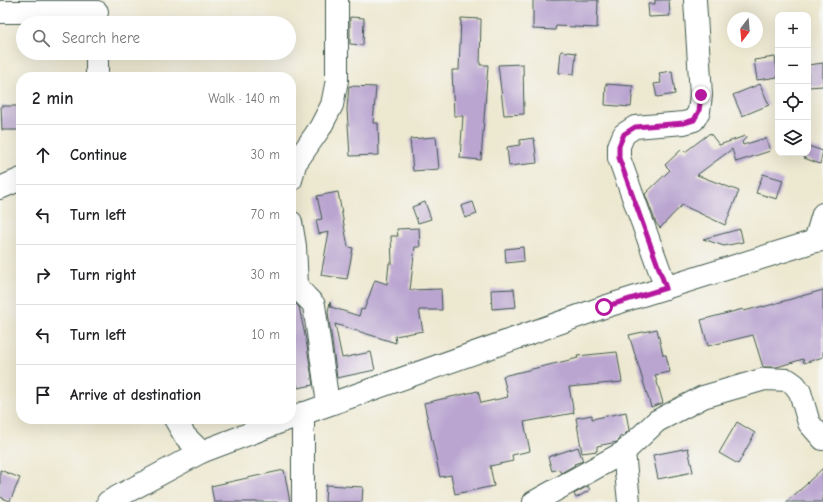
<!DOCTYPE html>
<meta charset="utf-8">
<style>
body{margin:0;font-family:"Comic Neue",sans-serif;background:#f2f2f2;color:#202124}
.controls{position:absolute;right:12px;top:12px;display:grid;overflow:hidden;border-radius:8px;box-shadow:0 4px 16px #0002}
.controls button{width:36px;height:36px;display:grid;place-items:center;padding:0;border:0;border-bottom:1px solid #e0e0e0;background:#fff;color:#202124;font:20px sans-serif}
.compass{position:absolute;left:727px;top:12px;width:36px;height:36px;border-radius:50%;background:#fff;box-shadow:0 4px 16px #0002;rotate:196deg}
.stop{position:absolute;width:12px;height:12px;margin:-9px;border:3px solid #b5179e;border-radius:50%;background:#fff}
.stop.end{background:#b5179e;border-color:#fff;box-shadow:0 1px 4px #0008}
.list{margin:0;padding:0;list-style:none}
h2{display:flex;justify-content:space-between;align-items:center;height:52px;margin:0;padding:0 16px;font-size:17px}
h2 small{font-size:13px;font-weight:400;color:#757577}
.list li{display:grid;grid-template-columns:26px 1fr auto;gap:12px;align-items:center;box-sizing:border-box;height:60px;padding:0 16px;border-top:1px solid #e0e0e0}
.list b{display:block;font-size:15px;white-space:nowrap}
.list em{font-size:13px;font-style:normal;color:#757577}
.icon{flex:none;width:22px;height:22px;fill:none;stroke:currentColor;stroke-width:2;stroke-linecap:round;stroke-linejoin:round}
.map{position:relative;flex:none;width:823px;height:502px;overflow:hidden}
.search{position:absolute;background:#fff;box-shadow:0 4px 16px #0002;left:16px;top:16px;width:280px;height:44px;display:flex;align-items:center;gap:10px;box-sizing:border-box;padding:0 14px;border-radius:22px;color:#757577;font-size:15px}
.panel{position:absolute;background:#fff;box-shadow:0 4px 16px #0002;left:16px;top:72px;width:280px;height:352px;border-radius:16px}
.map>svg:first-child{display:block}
.building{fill:#baa4d0}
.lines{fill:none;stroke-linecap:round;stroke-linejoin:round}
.minor-casing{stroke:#3e574b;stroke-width:24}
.minor{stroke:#fff;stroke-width:22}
.route{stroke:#b5179e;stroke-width:5}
</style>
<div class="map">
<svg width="823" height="502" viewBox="0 0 823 502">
<rect width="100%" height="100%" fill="#f6f6f2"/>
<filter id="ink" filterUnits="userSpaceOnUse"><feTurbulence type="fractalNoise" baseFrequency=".025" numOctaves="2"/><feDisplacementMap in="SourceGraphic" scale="8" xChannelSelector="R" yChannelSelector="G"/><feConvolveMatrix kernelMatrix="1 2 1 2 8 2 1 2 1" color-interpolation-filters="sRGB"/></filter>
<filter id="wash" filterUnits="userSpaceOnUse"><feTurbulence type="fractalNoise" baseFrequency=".012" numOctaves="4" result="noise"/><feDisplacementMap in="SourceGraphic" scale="16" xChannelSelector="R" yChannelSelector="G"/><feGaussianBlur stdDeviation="0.9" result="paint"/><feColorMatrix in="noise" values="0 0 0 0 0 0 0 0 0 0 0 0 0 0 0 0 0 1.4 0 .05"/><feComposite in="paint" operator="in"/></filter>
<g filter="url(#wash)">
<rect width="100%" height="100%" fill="#ede8d0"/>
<g id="blocks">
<g class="building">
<path d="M 533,0 L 598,0 L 597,28 L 556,26 L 555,30 L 533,29 Z"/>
<path d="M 655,0 L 669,0 L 670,16 L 649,17 L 648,4 L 655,4 Z"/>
<path d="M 350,17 L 364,18 L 363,45 L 350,44 Z"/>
<path d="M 461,18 L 481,19 L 480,65 L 488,65 L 481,160 L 460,158 L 463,116 L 454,116 L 452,70 L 459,70 Z"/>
<path d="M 561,51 L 576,53 L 574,74 L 559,73 Z"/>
<path d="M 775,57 L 778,77 L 757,80 L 754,60 Z"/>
<path d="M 823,63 L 823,86 L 808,87 L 808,65 Z"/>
<path d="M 523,64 L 524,114 L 504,115 L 498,65 Z"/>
<path d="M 672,71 L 675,94 L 657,97 L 654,84 L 661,83 L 659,73 Z"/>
<path d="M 606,84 L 633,86 L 631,107 L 605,105 Z"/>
<path d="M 760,84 L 769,105 L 742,116 L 733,95 Z"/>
<path d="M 349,86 L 376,87 L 373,123 L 378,123 L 379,155 L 350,156 L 347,109 Z"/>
<path d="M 1,106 L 19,106 L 20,130 L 2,130 Z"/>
<path d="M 710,133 L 719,145 L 745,136 L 746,138 L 742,142 L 743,145 L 766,138 L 770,151 L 736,162 L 732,149 L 697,175 L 739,191 L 725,225 L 682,205 L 660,228 L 656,223 L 645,194 L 670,170 L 665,165 L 682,149 L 685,152 Z"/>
<path d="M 436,137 L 439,169 L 413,171 L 410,139 Z"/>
<path d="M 534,138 L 537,163 L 509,166 L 507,147 L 520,145 L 520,140 Z"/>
<path d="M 808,146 L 823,151 L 820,164 L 804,158 L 806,153 L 808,153 Z"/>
<path d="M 763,174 L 783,180 L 777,199 L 756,193 Z"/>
<path d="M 338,192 L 348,247 L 353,248 L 347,279 L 321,275 L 329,232 L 319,234 L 316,220 L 322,219 L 317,196 Z"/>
<path d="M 425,202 L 431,219 L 418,223 L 412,207 Z"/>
<path d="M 473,202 L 477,214 L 465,218 L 461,206 Z"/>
<path d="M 419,228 L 420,247 L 415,247 L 410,290 L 441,289 L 442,310 L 419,310 L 423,331 L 395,336 L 396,343 L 335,324 L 342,358 L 371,352 L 375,370 L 337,378 L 328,312 L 330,302 L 331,307 L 359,316 L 361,309 L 364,310 L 375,280 L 387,284 L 389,263 L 392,263 L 391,236 L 398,236 L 397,229 Z"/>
<path d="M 740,229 L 743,242 L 724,246 L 703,239 Z"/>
<path d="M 523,247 L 524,261 L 506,263 L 505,249 Z"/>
<path d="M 514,289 L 516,307 L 492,309 L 491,290 Z"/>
<path d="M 823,290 L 823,357 L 804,363 L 803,359 L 777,367 L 763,367 L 753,335 L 708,346 L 701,320 L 743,309 L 744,311 L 763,306 L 763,307 Z"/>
<path d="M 291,299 L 299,307 L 306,340 L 313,385 L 298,388 L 291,359 Z"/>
<path d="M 657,329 L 663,355 L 666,355 L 670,372 L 655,375 L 663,403 L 651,407 L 629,335 Z"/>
<path d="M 617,352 L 622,382 L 569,387 L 574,413 L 524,422 L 530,451 L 512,455 L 513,461 L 490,466 L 494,486 L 455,494 L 451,475 L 440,477 L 424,403 L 478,391 L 481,403 L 508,397 L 503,376 L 578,358 L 577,356 Z"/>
<path d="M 626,412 L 629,430 L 623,436 L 619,437 L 620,439 L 617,442 L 597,446 L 597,451 L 582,453 L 576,418 L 592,415 L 592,419 Z"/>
<path d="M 737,422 L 755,433 L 738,464 L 719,453 Z"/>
<path d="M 578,447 L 583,461 L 574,464 L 575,465 L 561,473 L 558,469 L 552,471 L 548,457 Z"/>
<path d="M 688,448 L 693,472 L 658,479 L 653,455 Z"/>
<path d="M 823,468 L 823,502 L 786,502 L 808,483 L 807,483 Z"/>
<path d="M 0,470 L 20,478 L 10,501 L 0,497 Z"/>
<path d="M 284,470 L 290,502 L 214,502 L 211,486 Z"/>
<path d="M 326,485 L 363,487 L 362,502 L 325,502 Z"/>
<path d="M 588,486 L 590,490 L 576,498 L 574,494 Z"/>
</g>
</g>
</g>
<g filter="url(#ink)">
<use href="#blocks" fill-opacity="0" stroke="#3e574b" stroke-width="1"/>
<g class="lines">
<g class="minor-casing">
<g id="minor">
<path d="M 0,12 L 97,12"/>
<path d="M 97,53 L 97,77"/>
<path d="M 291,180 L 295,164 L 320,128 L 332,105 L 337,80 L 337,0"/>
<path d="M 0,188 L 21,179"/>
<path d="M 291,222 L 295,246 L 297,285 C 301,293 308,298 314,305 L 328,404"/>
<path d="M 815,241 L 823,214"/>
<path d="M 666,288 L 619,158 L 619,146 L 624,134 L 635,127 L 684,123 L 694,120 L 699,111 L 701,95 L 695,0"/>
<path d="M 291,418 L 604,307 L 815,241 L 823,240"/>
<path d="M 175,419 L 185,436 L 201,452"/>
<path d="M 624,452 L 629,502"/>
<path d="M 108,502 L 201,452 L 288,419"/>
<path d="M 303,502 L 303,413"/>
<path d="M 534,502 L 624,452 L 657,421 L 703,397 L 765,379 L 788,380 L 795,385 L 800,392 L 809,423 L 823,439"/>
</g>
</g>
<use href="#minor" class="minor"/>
</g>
</g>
<g class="lines" filter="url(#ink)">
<path class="route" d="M 604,307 L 666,288 L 619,158 L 619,146 L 624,134 L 635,127 L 684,123 L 694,120 L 699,111 L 701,95"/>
</g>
</svg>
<div class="controls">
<button>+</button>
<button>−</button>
<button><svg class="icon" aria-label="locate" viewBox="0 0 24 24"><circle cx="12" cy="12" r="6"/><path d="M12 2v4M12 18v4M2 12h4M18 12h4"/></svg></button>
<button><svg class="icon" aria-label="layers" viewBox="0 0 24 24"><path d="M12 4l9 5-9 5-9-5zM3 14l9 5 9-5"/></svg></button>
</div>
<svg class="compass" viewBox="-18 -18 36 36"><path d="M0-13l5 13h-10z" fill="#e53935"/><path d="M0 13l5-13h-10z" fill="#757577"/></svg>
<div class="stop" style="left:604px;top:307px"></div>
<div class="stop end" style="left:701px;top:95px"></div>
<div class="search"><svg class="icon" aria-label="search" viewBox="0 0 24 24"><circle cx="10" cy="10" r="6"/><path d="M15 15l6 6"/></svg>Search here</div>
<section class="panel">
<h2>2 min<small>Walk · 140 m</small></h2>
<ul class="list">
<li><svg class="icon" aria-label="ahead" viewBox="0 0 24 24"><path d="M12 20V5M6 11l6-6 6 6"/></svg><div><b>Continue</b></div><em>30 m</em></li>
<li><svg class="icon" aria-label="left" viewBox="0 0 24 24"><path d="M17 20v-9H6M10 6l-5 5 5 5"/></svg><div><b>Turn left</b></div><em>70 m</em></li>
<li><svg class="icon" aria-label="right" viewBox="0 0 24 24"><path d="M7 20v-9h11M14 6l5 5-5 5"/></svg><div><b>Turn right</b></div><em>30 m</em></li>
<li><svg class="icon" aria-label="left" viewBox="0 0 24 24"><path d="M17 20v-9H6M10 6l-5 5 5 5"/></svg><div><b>Turn left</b></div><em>10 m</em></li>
<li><svg class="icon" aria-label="arrive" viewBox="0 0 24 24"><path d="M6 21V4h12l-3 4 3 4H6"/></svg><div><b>Arrive at destination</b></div></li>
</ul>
</section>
</div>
